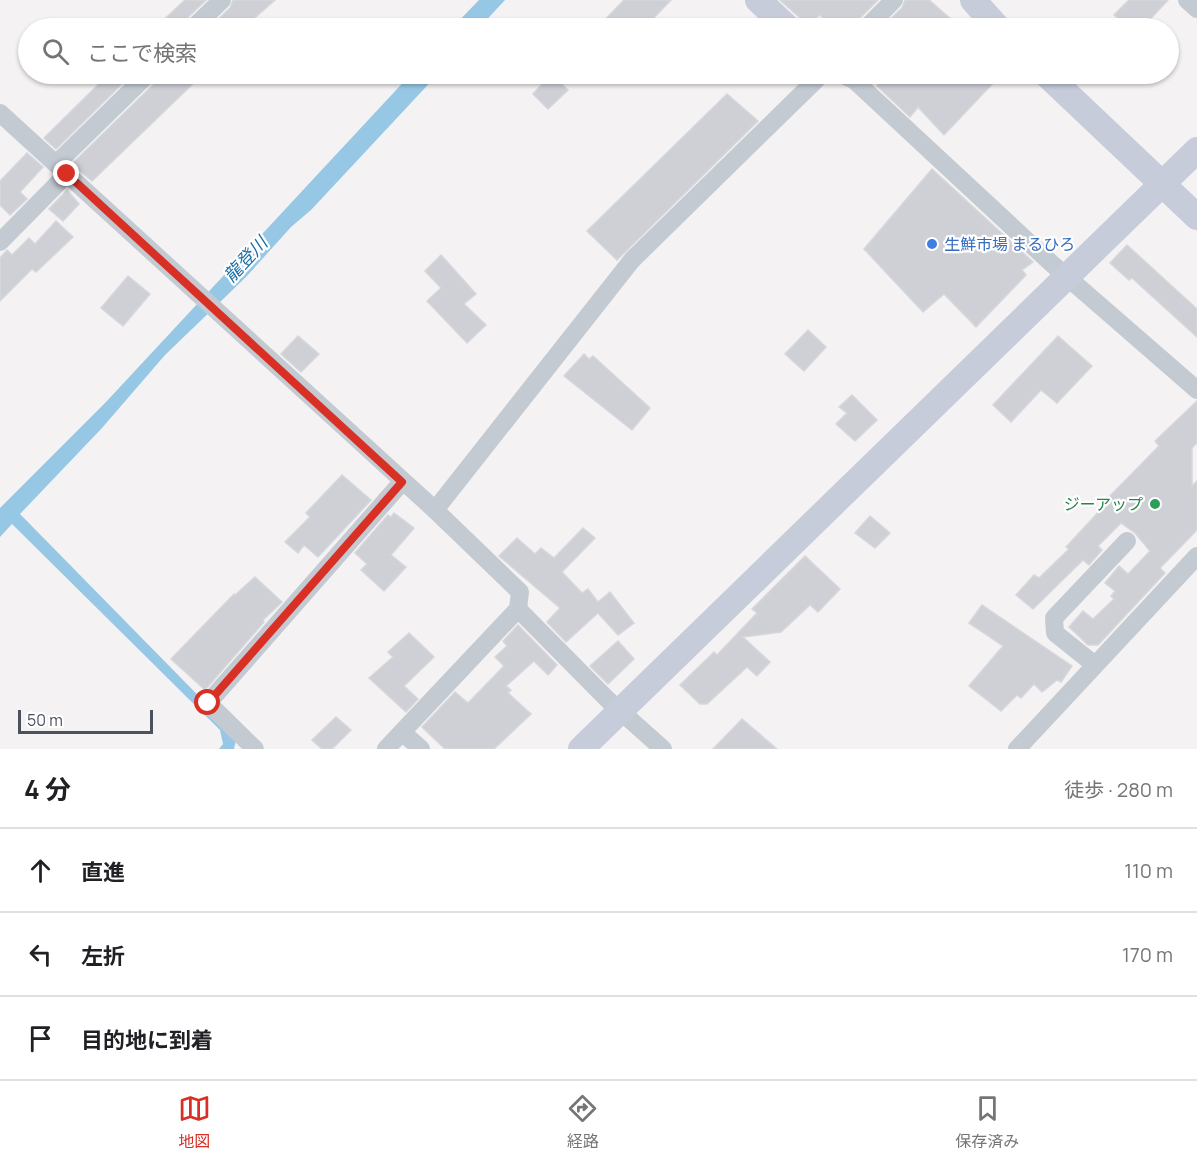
<!DOCTYPE html>
<html lang="ja">
<meta charset="utf-8">
<style>
body{margin:0;font-family:Manrope,"Noto Sans JP",sans-serif;background:#f2f2f2;color:#202124}
.scale{position:absolute;left:18px;bottom:15px;width:135px;box-sizing:border-box;padding-left:6px;border:3px solid #4b525e;border-top:0;font-size:16px;line-height:21px;white-space:nowrap;color:#4b525e;-webkit-text-stroke:4px #fff;paint-order:stroke}
.stop{position:absolute;width:18px;height:18px;margin:-14px;border:4px solid #d93025;border-radius:50%;background:#fff}
.stop.end{background:#d93025;border-color:#fff;box-shadow:0 2px 6px #0008}
.list{margin:0;padding:0;list-style:none}
h2{display:flex;justify-content:space-between;align-items:center;height:78px;margin:0;padding:0 24px;font-size:26px}
h2 small{font-size:20px;font-weight:400;color:#757577}
.list li{display:grid;grid-template-columns:39px 1fr auto;gap:18px;align-items:center;box-sizing:border-box;height:84px;padding:0 24px;border-top:2px solid #e0e0e0}
.list b{display:block;font-size:22px;white-space:nowrap}
.list em{font-size:20px;font-style:normal;color:#757577}
.icon{flex:none;width:33px;height:33px;fill:none;stroke:currentColor;stroke-width:2;stroke-linecap:round;stroke-linejoin:round}
.map{position:relative;flex:none;width:1197px;height:749px;overflow:hidden}
.search{position:absolute;background:#fff;box-shadow:0 2px 4px #0004;left:18px;right:18px;top:18px;height:66px;display:flex;align-items:center;gap:15px;box-sizing:border-box;padding:0 21px;border-radius:33px;color:#757577;font-size:22px}
.sheet{height:330px;background:#fff}
nav{display:flex;justify-content:space-around;align-items:center;box-sizing:border-box;height:84px;border-top:2px solid #e0e0e0;background:#fff;font-size:16px;color:#757577}
nav a{display:grid;justify-items:center;gap:3px}
nav .on{color:#d93025}
.map>svg:first-child{display:block}
.water{fill:#96c8e6}
.building{fill:#cfd0d6;stroke:#d6d7dd;stroke-width:1.5}
.lines{fill:none;stroke-linecap:round;stroke-linejoin:round}
.street{stroke:#c4cad2;stroke-width:18}
.secondary{stroke:#c6ccd9;stroke-width:26}
.route{stroke:#d93025;stroke-width:8}
.shop-dot{fill:#3f7fe0;stroke:#fff;stroke-width:2}
.leisure-dot{fill:#2e9e5b;stroke:#fff;stroke-width:2}
.labels{text-anchor:middle;dominant-baseline:central;stroke-width:4.5;stroke-linejoin:round;paint-order:stroke}
.shop-label{font-size:16px;fill:#366cbe;stroke:#fff;text-anchor:start}
.leisure-label{font-size:16px;fill:#27864d;stroke:#fff;text-anchor:end}
.water-label{font-size:18px;font-style:italic;fill:#186fa4;stroke:#fff}
</style>
<div class="map">
<svg width="1197" height="749" viewBox="0 0 1197 749">
<rect width="100%" height="100%" fill="#f4f2f2"/>
<g class="water">
<path d="M 479,0 L 505,0 L 479,28 L 452,28 Z"/>
<path d="M 411,74 L 438,74 L 311,210 L 291,227 L 246,277 L 165,355 L 102,428 L 20,514 L 237,735 L 234,749 L 219,749 L 223,744 L 220,730 L 12,524 L 0,537 L 0,508 L 106,402 Z"/>
</g>
<g class="building">
<path d="M 185,0 L 206,0 L 185,20 L 182,28 L 155,28 Z"/>
<path d="M 233,0 L 275,0 L 250,22 L 256,28 L 209,28 L 230,8 Z"/>
<path d="M 624,0 L 671,0 L 644,28 L 597,28 Z"/>
<path d="M 780,0 L 878,0 L 858,20 L 855,28 L 832,28 L 820,15 L 803,28 L 799,17 Z"/>
<path d="M 905,0 L 929,0 L 961,28 L 881,28 L 902,8 Z"/>
<path d="M 1129,0 L 1168,0 L 1142,28 L 1131,28 L 1114,15 Z"/>
<path d="M 109,74 L 132,74 L 56,149 L 44,138 Z"/>
<path d="M 159,74 L 203,74 L 92,181 L 72,164 L 156,82 Z"/>
<path d="M 551,74 L 568,90 L 548,109 L 533,94 Z"/>
<path d="M 870,74 L 986,74 L 995,81 L 944,135 L 918,107 L 910,117 L 877,86 L 881,82 Z"/>
<path d="M 727,94 L 758,121 L 617,260 L 587,231 Z"/>
<path d="M 27,153 L 43,167 L 20,192 L 27,199 L 10,215 L 0,205 L 0,181 Z"/>
<path d="M 932,169 L 1033,262 L 1022,270 L 1026,275 L 976,327 L 944,294 L 923,312 L 864,249 Z"/>
<path d="M 67,190 L 79,204 L 63,221 L 49,209 Z"/>
<path d="M 56,221 L 73,237 L 36,272 L 32,269 L 0,301 L 0,258 L 7,250 L 12,255 L 29,238 L 35,244 Z"/>
<path d="M 1127,245 L 1197,309 L 1197,337 L 1132,278 L 1129,280 L 1110,263 Z"/>
<path d="M 441,255 L 476,294 L 464,304 L 486,325 L 467,343 L 427,301 L 441,288 L 425,271 Z"/>
<path d="M 128,276 L 150,294 L 123,326 L 101,308 Z"/>
<path d="M 808,330 L 826,347 L 804,371 L 785,354 Z"/>
<path d="M 298,336 L 319,354 L 301,372 L 281,354 Z"/>
<path d="M 1058,336 L 1092,366 L 1057,403 L 1041,390 L 1011,422 L 993,405 Z"/>
<path d="M 584,354 L 589,359 L 593,356 L 650,408 L 632,430 L 564,376 Z"/>
<path d="M 852,395 L 877,420 L 855,441 L 836,424 L 847,413 L 839,407 Z"/>
<path d="M 1197,401 L 1197,443 L 1192,448 L 1192,486 L 1197,481 L 1197,530 L 1160,568 L 1165,573 L 1098,645 L 1088,645 L 1069,627 L 1083,611 L 1093,619 L 1114,599 L 1111,596 L 1115,591 L 1105,583 L 1119,566 L 1128,574 L 1150,551 L 1135,533 L 1121,523 L 1098,546 L 1102,550 L 1089,565 L 1083,560 L 1033,609 L 1016,595 L 1034,575 L 1039,578 L 1069,549 L 1066,547 L 1104,506 L 1102,504 L 1159,446 L 1155,441 Z"/>
<path d="M 342,475 L 371,500 L 318,557 L 304,545 L 298,553 L 285,542 L 310,517 L 306,513 Z"/>
<path d="M 394,513 L 414,528 L 391,555 L 406,567 L 384,591 L 361,570 L 367,564 L 355,553 L 388,515 L 391,517 Z"/>
<path d="M 870,516 L 890,533 L 875,548 L 855,533 Z"/>
<path d="M 583,528 L 595,538 L 562,572 L 582,593 L 588,589 L 598,602 L 610,592 L 634,623 L 618,635 L 598,613 L 566,642 L 547,622 L 560,608 L 499,556 L 517,538 L 535,554 L 541,548 L 554,558 Z"/>
<path d="M 805,556 L 840,589 L 818,612 L 810,605 L 781,632 L 743,637 L 770,662 L 757,676 L 747,667 L 707,704 L 700,704 L 680,685 L 714,652 L 717,655 L 757,613 L 752,609 Z"/>
<path d="M 255,577 L 282,602 L 263,620 L 264,622 L 205,690 L 171,659 L 234,594 L 235,595 Z"/>
<path d="M 982,605 L 1072,666 L 1061,682 L 1057,680 L 1042,692 L 1034,684 L 1021,698 L 1017,695 L 1001,711 L 969,686 L 1003,646 L 969,623 Z"/>
<path d="M 518,625 L 557,665 L 548,675 L 534,661 L 506,686 L 511,690 L 508,693 L 531,714 L 494,749 L 445,749 L 422,727 L 455,692 L 468,703 L 504,666 L 495,657 L 507,646 L 503,641 Z"/>
<path d="M 409,633 L 434,657 L 404,686 L 418,699 L 406,712 L 369,678 L 393,657 L 388,652 Z"/>
<path d="M 618,641 L 634,659 L 608,684 L 590,666 Z"/>
<path d="M 336,717 L 351,730 L 332,749 L 322,749 L 312,740 Z"/>
<path d="M 742,719 L 777,749 L 713,749 Z"/>
</g>
<g class="lines">
<g class="street">
<path d="M 1187,0 L 1197,9"/>
<path d="M 193,28 L 222,0"/>
<path d="M 866,28 L 894,0"/>
<path d="M 841,74 L 854,80 L 1051,263 L 1197,390"/>
<path d="M 0,113 L 435,510 L 520,592 L 518,609 L 386,749"/>
<path d="M 56,164 L 148,74"/>
<path d="M 0,242 L 67,174"/>
<path d="M 435,510 L 632,260 L 822,74"/>
<path d="M 518,609 L 608,700 L 663,749"/>
<path d="M 1095,665 L 1055,633 L 1054,618 L 1127,541"/>
<path d="M 402,732 L 421,749"/>
<path d="M 255,749 L 208,703 L 402,482"/>
<path d="M 1017,749 L 1197,556"/>
</g>
<g class="secondary">
<path d="M 758,0 L 788,28"/>
<path d="M 973,0 L 998,28"/>
<path d="M 1046,74 L 1197,217"/>
<path d="M 581,749 L 1197,150"/>
</g>
</g>
<g class="lines">
<path class="route" d="M 67,174 L 402,482 L 208,703"/>
</g>
<circle class="shop-dot" cx="932" cy="244" r="6"/>
<circle class="leisure-dot" cx="1155" cy="504" r="6"/>
<g class="labels">
<g class="shop-label">
<text x="944" y="244">生鮮市場 まるひろ</text>
</g>
<g class="leisure-label">
<text x="1143" y="504">ジーアップ</text>
</g>
<g class="water-label">
<text transform="translate(245 259) rotate(-47)">龍登川</text>
</g>
</g>
</svg>
<div class="scale">50 m</div>
<div class="stop" style="left:208px;top:703px"></div>
<div class="stop end" style="left:67px;top:174px"></div>
<div class="search"><svg class="icon" aria-label="search" viewBox="0 0 24 24"><circle cx="10" cy="10" r="6"/><path d="M15 15l6 6"/></svg>ここで検索</div>
</div>
<section class="sheet">
<h2>4 分<small>徒歩 · 280 m</small></h2>
<ul class="list">
<li><svg class="icon" aria-label="ahead" viewBox="0 0 24 24"><path d="M12 20V5M6 11l6-6 6 6"/></svg><div><b>直進</b></div><em>110 m</em></li>
<li><svg class="icon" aria-label="left" viewBox="0 0 24 24"><path d="M17 20v-9H6M10 6l-5 5 5 5"/></svg><div><b>左折</b></div><em>170 m</em></li>
<li><svg class="icon" aria-label="arrive" viewBox="0 0 24 24"><path d="M6 21V4h12l-3 4 3 4H6"/></svg><div><b>目的地に到着</b></div></li>
</ul>
</section>
<nav>
<a class="on"><svg class="icon" aria-label="map" viewBox="0 0 24 24"><path d="M3 6l6-2 6 2 6-2v14l-6 2-6-2-6 2zM9 4v14M15 6v14"/></svg>地図</a>
<a><svg class="icon" aria-label="directions" viewBox="0 0 24 24"><path d="M12 3l9 9-9 9-9-9zM9 14v-3h6M13 9l2 2-2 2"/></svg>経路</a>
<a><svg class="icon" aria-label="saved" viewBox="0 0 24 24"><path d="M7 4h10v16l-5-4-5 4z"/></svg>保存済み</a>
</nav>
